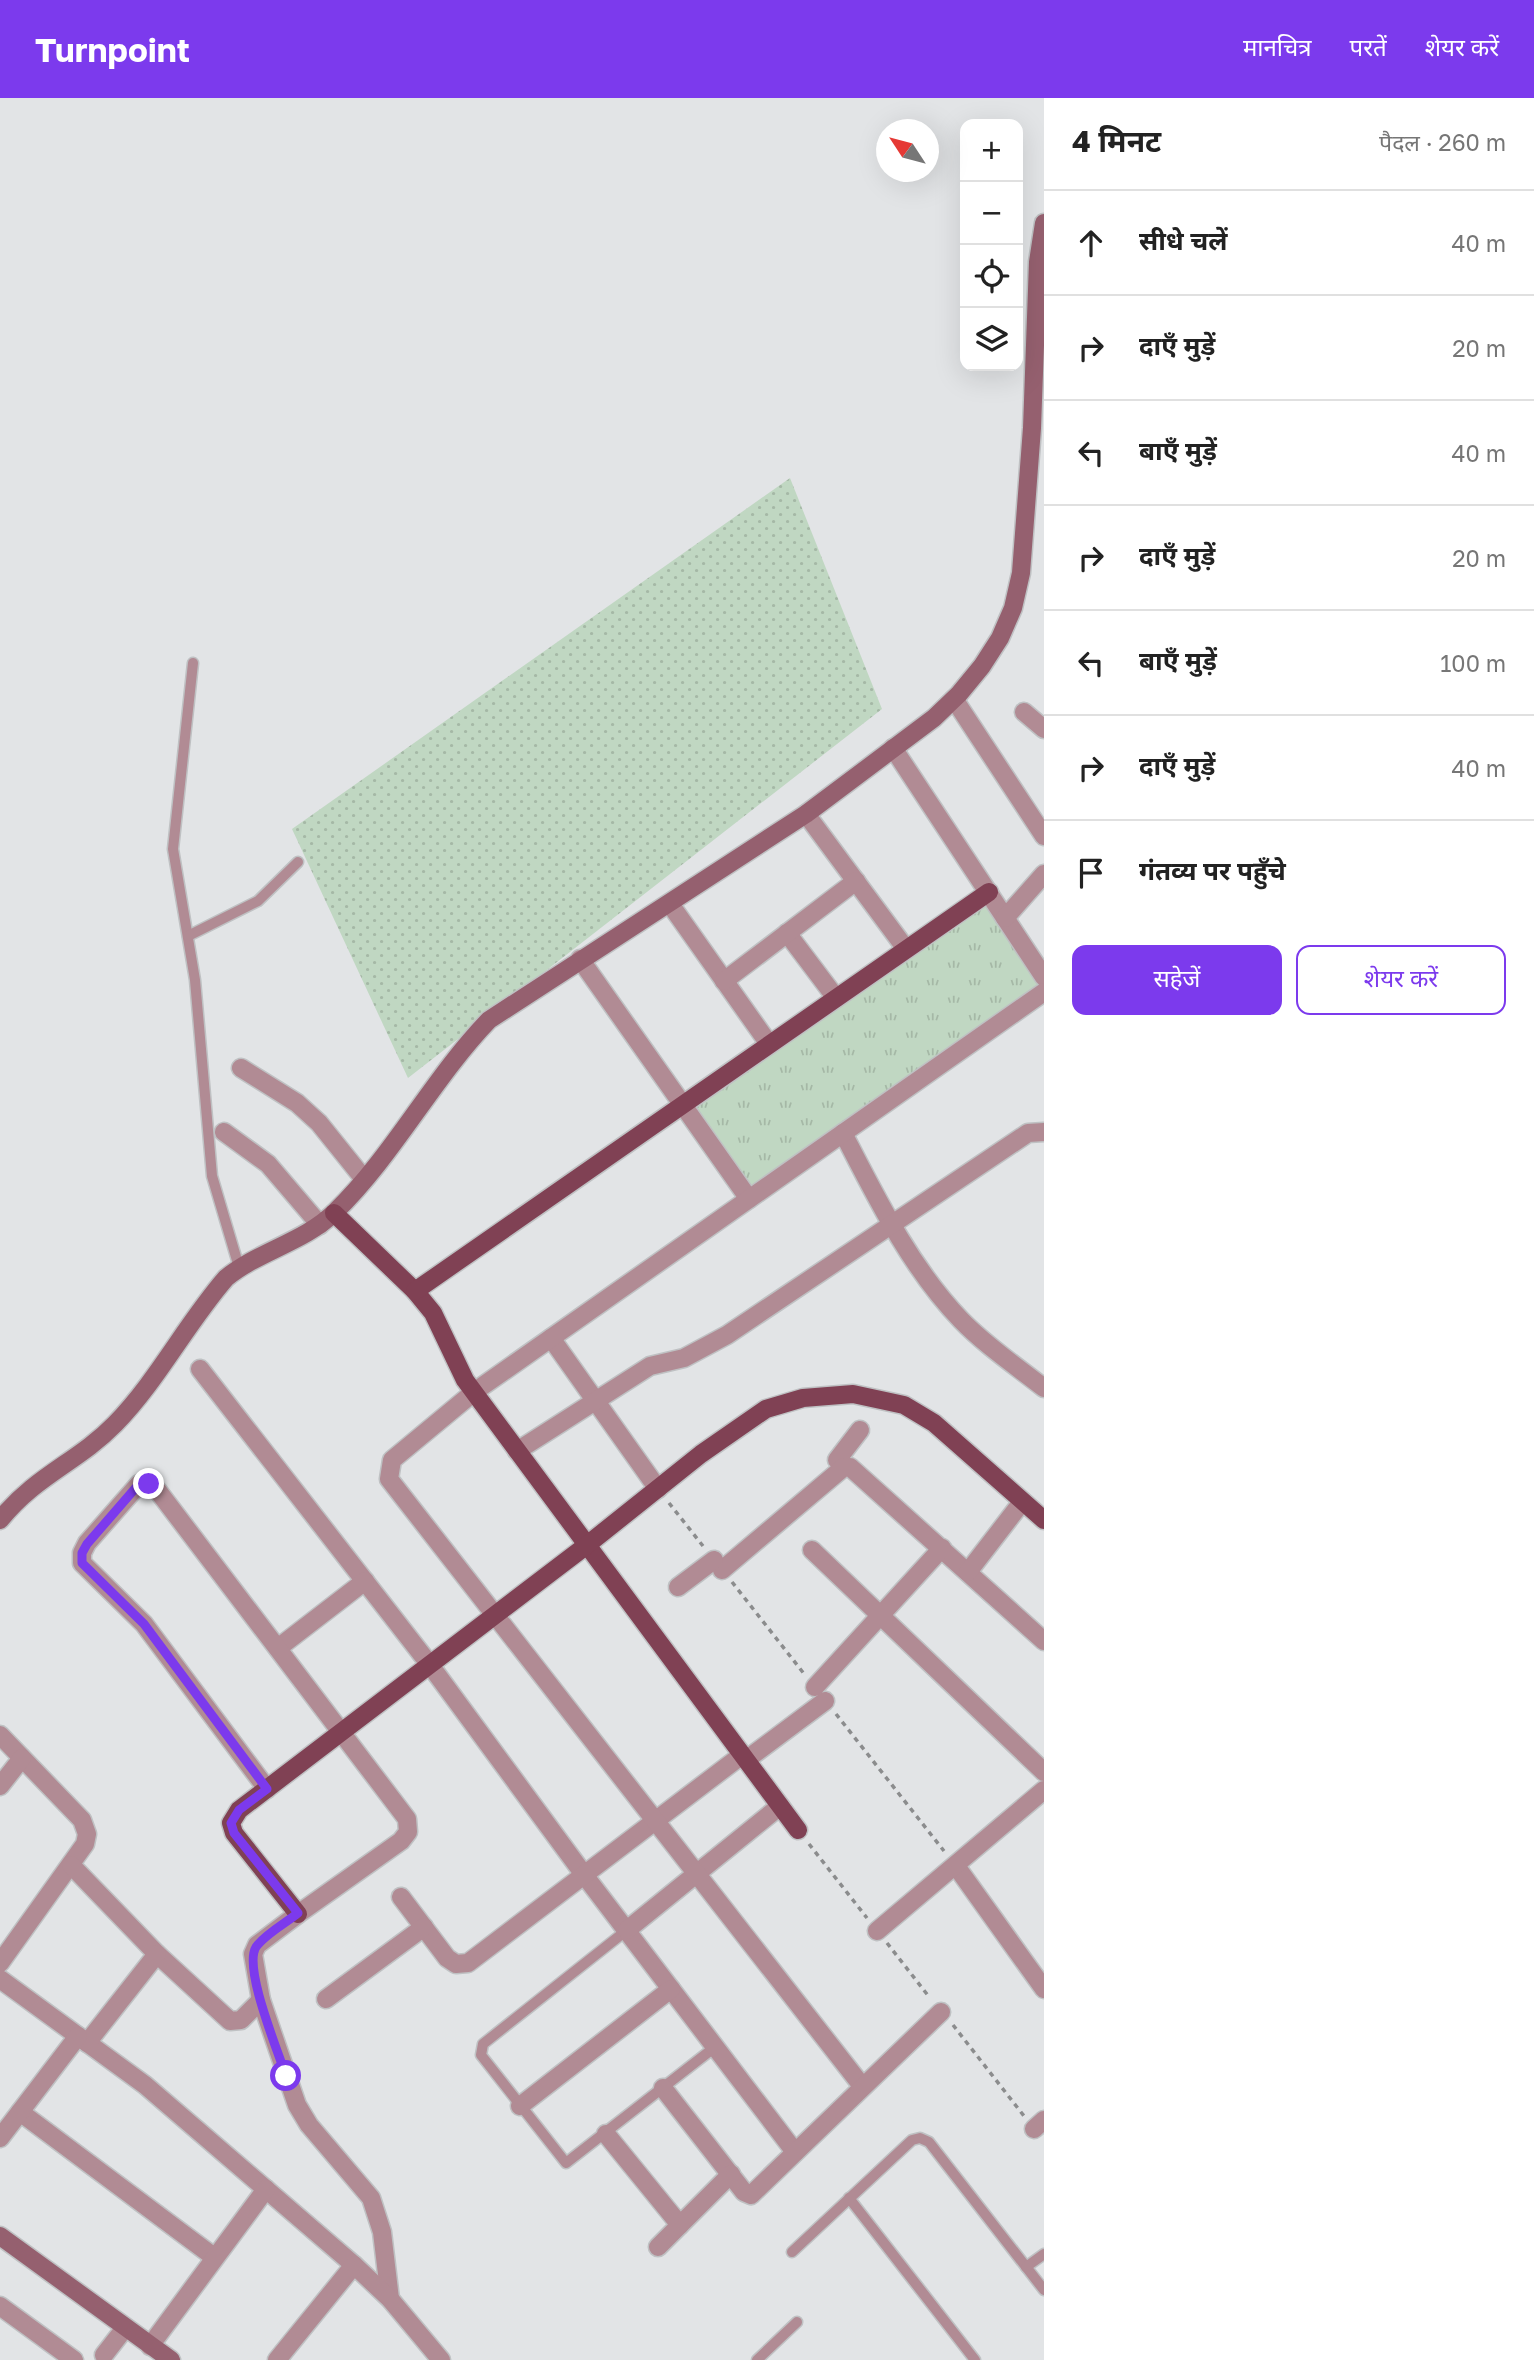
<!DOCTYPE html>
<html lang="hi">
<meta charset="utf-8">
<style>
body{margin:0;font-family:"Golos Text","Noto Sans Devanagari",sans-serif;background:#f2f2f2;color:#222}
.controls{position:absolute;right:21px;top:21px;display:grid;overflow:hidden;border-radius:14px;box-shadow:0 7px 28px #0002}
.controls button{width:63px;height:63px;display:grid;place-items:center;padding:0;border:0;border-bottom:2px solid #e0e0e0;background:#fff;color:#222;font:35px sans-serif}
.compass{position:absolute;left:876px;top:21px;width:63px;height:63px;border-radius:50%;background:#fff;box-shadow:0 7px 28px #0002;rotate:306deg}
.stop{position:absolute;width:21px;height:21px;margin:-16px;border:5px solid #7c3aed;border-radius:50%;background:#fff}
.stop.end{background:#7c3aed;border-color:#fff;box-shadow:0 2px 7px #0008}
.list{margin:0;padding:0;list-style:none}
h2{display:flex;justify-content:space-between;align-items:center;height:91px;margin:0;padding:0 28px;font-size:30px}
h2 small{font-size:23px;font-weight:400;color:#767676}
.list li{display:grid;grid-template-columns:46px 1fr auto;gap:21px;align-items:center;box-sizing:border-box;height:105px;padding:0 28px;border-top:2px solid #e0e0e0}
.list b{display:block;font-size:26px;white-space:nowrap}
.list em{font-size:23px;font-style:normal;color:#767676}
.actions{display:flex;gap:14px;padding:21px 28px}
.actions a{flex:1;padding:16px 0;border:2px solid #7c3aed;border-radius:14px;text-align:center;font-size:24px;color:#7c3aed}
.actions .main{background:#7c3aed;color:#fff}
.icon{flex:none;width:38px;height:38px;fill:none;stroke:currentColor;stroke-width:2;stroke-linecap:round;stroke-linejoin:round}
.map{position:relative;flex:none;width:1044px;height:2262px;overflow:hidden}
header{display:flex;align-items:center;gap:42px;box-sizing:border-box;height:98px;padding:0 35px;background:#7c3aed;color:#fff}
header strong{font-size:33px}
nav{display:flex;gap:38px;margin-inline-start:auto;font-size:24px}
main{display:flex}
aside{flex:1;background:#fff}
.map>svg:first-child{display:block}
.grass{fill:url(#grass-dots)}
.park{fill:url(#park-tufts)}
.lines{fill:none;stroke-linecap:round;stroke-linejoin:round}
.lane-casing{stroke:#bfc1c3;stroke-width:13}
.street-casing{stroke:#bfc1c3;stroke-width:21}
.secondary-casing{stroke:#bfc1c3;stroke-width:21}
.primary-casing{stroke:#bfc1c3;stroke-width:21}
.path{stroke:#8b8c8d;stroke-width:3.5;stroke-dasharray:5 5;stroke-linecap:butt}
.lane{stroke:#b18b94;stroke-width:10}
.street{stroke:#b18b94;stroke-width:18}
.secondary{stroke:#95606f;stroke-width:18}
.primary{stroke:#804154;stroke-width:18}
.route{stroke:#7c3aed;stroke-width:9}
</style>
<header>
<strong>Turnpoint</strong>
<nav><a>मानचित्र</a><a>परतें</a><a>शेयर करें</a></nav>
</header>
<main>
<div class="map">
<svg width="1044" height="2262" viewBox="0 0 1044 2262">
<defs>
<pattern id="grass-dots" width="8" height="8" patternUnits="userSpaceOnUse" patternTransform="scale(1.75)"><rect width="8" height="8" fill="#c0d7c2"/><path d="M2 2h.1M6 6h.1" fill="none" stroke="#a5b8a6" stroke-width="1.8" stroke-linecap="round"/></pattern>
<pattern id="park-tufts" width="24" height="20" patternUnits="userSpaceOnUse" patternTransform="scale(1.75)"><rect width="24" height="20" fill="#c0d7c2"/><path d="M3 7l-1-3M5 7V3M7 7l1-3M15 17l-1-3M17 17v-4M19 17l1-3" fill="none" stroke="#a5b8a6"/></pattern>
</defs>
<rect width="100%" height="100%" fill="#e2e4e6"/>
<path class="grass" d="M 790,380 L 882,611 L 408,980 L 292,731 Z"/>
<path class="park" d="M 989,794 L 1044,894 L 749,1101 L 683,1006 Z"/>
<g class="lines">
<g class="lane-casing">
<g id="lane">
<path d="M 193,565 L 173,751 L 195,882 L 212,1078 L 239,1169"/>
<path d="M 188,838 L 258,803 L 298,764"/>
<path d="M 627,1832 L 483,1946 L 481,1957 L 566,2065 L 715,1949"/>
<path d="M 849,2100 L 975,2262"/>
<path d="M 792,2154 L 912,2042 L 920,2040 L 929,2044 L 1044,2192"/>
<path d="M 1026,2169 L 1044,2156"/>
<path d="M 757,2262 L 797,2224"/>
</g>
</g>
<g class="street-casing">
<g id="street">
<path d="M 954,601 L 1044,738"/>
<path d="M 1024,614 L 1044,631"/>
<path d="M 893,650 L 1044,879"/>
<path d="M 806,716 L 906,851"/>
<path d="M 670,806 L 769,946"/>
<path d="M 1005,820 L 1044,776"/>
<path d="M 787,835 L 836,900"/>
<path d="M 580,861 L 749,1101"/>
<path d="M 724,883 L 856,783"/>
<path d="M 241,970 L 297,1005 L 319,1025 L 364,1081"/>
<path d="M 224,1034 L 268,1066 L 320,1127"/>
<path d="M 843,1035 C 876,1099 910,1169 961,1222 C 985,1247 1016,1268 1044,1290"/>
<path d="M 551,1240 L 658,1391"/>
<path d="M 200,1271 L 430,1567 L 585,1778 L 795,2054"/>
<path d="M 517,1353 L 650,1268 L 684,1260 L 727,1237 L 1028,1035 L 1044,1034"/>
<path d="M 844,1369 L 837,1362 L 860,1332"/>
<path d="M 812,1452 L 1044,1674"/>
<path d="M 722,1472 L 844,1369 L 850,1369 L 1044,1543"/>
<path d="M 968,1474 L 1022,1404"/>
<path d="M 678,1489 L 714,1462"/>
<path d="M 278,1550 L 365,1483"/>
<path d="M 815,1589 L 942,1450"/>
<path d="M 0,1637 L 82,1722 L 87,1736 L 85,1746 L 0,1865"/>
<path d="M 746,1662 L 825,1603"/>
<path d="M 0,1688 L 22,1660"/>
<path d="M 267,1691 L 144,1526 L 82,1465 L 82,1455 L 87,1445 L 139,1386 L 149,1386 L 158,1393 L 407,1721 L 408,1734 L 401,1743 L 298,1816 L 257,1847 L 253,1856 L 261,1902 L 297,2007 L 309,2027 L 371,2100 L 382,2134 L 390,2201"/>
<path d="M 71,1767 L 157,1856 L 230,1923 L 241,1922 L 261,1902"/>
<path d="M 956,1768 L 1044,1891"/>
<path d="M 401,1799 L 447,1860 L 456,1866 L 468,1865 L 742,1657"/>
<path d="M 627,1832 L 780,1708"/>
<path d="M 877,1833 L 1044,1692"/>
<path d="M 0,1881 L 145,1987 L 354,2167 L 390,2201 L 441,2262"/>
<path d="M 326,1901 L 424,1829"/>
<path d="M 87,1945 L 157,1856"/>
<path d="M 862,1988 L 389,1381 L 392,1362 L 474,1294 L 1044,894"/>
<path d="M 663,1990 L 744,2094 L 751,2097 L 941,1914"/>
<path d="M 520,2008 L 671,1891"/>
<path d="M 20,2014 L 214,2159"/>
<path d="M 1034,2031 L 1044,2022"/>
<path d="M 606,2036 L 680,2127"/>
<path d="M 0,2040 L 78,1938"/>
<path d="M 658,2149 L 731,2076"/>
<path d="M 0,2208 L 74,2262"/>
<path d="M 150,2248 L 266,2091"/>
<path d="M 104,2257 L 125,2230"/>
<path d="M 277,2262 L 354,2167"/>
</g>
</g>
<g class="secondary-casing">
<g id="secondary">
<path d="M 0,1422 C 36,1377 78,1364 115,1326 C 158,1282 186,1226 226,1180 C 259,1153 304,1144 335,1114 C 393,1058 433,980 489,922 L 806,716 L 934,620 L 959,596 L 982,568 L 1000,540 L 1013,510 L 1021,475 L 1032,330 L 1038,164 L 1044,125"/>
<path d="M 0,2138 L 171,2262"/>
</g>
</g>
<g class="primary-casing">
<g id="primary">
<path d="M 334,1115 L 415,1193 L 433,1215 L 465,1282 L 798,1732"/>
<path d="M 415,1193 L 989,794"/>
<path d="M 298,1816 L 234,1735 L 231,1725 L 239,1712 L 587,1447 L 701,1356 L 766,1311 L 803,1300 L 853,1296 L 904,1307 L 934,1325 L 1044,1422"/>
</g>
</g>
<g class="path">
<path d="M 669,1405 L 703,1448"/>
<path d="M 732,1484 L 805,1577"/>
<path d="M 836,1616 L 944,1753"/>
<path d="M 809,1746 L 867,1820"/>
<path d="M 887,1845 L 930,1900"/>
<path d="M 953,1927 L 1024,2018"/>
</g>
<use href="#lane" class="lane"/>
<use href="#street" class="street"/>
<use href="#secondary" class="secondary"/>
<use href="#primary" class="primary"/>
</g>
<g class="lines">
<path class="route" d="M 149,1386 L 139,1386 L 87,1446 L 82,1455 L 82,1465 L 144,1526 L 267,1691 L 239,1712 L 231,1725 L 234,1735 L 298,1815 C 286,1825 265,1836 256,1849 C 243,1870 278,1953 286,1978"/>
</g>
</svg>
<div class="controls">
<button>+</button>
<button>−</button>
<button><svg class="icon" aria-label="locate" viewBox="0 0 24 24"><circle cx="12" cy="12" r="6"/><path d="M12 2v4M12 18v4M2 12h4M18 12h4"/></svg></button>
<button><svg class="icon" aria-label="layers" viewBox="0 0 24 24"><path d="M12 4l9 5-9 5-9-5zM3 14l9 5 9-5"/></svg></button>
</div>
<svg class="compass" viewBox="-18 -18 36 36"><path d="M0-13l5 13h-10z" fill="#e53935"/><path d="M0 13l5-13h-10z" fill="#767676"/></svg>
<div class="stop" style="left:286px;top:1978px"></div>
<div class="stop end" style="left:149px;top:1386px"></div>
</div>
<aside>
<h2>4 मिनट<small>पैदल · 260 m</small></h2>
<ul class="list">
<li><svg class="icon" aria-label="ahead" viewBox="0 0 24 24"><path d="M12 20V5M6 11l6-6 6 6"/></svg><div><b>सीधे चलें</b></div><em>40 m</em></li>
<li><svg class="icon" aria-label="right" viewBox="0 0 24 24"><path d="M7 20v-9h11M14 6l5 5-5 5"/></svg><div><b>दाएँ मुड़ें</b></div><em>20 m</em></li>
<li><svg class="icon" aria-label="left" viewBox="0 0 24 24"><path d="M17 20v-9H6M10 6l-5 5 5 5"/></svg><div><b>बाएँ मुड़ें</b></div><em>40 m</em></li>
<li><svg class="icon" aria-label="right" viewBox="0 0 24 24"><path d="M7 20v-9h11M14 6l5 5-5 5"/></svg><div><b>दाएँ मुड़ें</b></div><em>20 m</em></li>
<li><svg class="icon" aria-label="left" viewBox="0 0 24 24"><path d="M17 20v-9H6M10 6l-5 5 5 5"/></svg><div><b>बाएँ मुड़ें</b></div><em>100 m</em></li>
<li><svg class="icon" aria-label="right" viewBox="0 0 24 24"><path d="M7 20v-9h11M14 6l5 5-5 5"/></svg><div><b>दाएँ मुड़ें</b></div><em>40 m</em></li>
<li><svg class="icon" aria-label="arrive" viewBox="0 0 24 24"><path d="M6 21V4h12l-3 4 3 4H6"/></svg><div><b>गंतव्य पर पहुँचे</b></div></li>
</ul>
<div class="actions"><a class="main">सहेजें</a><a>शेयर करें</a></div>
</aside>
</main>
